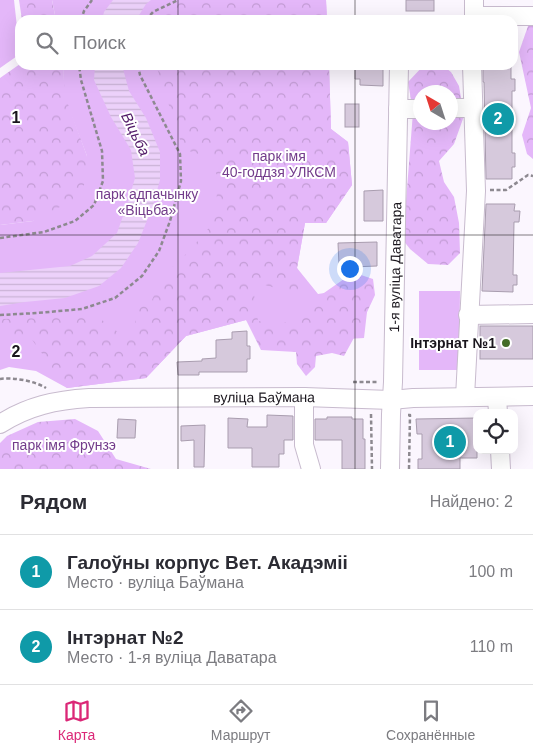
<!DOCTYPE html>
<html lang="ru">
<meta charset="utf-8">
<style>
body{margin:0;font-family:Arial,sans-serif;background:#f7f7f7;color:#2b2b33}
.controls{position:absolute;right:15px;bottom:15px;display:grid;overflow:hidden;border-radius:10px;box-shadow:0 5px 20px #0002}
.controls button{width:45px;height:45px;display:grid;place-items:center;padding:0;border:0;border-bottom:1px solid #e1e1e2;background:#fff;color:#2b2b33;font:25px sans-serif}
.compass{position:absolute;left:413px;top:85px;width:45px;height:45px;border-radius:50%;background:#fff;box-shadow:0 5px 20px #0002;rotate:321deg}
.you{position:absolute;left:349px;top:268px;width:18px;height:18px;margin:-12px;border:4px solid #fff;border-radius:50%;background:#1a73e8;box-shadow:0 0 0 8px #1a73e833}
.badge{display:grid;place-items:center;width:32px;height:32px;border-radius:50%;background:#db2777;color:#fff;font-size:16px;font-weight:700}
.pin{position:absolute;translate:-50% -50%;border:2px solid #fff;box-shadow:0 1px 5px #0006}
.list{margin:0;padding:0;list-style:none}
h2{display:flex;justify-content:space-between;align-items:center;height:65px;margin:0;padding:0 20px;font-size:21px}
h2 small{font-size:16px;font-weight:400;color:#7c7c81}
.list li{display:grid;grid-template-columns:32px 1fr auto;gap:15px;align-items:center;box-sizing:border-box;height:75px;padding:0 20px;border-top:1px solid #e1e1e2}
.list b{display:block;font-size:19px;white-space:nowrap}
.list p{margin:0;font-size:16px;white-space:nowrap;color:#7c7c81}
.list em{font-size:16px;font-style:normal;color:#7c7c81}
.icon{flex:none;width:28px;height:28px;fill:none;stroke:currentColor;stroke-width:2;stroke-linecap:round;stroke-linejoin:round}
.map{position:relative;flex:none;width:533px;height:469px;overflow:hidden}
.search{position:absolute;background:#fff;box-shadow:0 5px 20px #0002;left:15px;right:15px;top:15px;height:55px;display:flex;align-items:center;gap:12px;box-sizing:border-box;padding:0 18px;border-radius:15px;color:#7c7c81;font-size:19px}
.sheet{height:215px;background:#fff}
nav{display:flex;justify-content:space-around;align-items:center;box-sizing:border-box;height:70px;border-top:1px solid #e1e1e2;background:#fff;font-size:14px;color:#7c7c81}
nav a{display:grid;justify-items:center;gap:2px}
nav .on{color:#db2777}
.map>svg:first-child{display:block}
.green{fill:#e4b7f9}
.forest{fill:url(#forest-crowns);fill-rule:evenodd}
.water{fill:url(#water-rules)}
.building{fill:#d6c9dc;stroke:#a99daf}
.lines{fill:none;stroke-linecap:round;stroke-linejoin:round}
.minor-casing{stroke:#c8bbce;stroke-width:20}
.path{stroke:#8d8990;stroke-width:2.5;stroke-dasharray:4 2.5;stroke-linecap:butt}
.minor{stroke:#fff;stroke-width:18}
.grid{fill:none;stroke:#19151c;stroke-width:1;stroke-opacity:0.55}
.poi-dot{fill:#436c27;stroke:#fff;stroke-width:2}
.labels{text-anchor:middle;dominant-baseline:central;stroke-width:4;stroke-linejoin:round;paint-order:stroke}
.park-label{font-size:14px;fill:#733c8b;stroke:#fff}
.street-label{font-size:14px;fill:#19151c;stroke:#fff}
.poi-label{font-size:14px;font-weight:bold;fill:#19151c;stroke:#fff;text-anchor:end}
.water-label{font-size:15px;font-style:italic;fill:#511967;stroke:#fff}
.grid-label{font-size:16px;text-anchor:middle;font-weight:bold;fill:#19151c;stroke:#fff;stroke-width:4;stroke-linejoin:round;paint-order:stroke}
</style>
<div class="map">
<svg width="533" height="469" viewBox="0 0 533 469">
<defs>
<pattern id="forest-crowns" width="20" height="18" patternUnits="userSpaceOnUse" patternTransform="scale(1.25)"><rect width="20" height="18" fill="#e4b7f9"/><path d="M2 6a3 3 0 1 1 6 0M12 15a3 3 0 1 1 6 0" fill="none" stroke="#c39cd5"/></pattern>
<pattern id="water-rules" width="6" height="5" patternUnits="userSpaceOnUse" patternTransform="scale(1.25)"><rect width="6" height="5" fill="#ecd1fa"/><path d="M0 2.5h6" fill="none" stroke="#cab3d6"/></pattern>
</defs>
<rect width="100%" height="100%" fill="#fbf6fe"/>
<g class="green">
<path d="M 0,0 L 14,0 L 20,54 L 0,68 Z"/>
<path d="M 52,0 L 326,0 L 327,20 L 56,20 Z"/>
<path d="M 63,65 L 329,65 L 331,129 L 348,142 L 352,185 L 326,223 L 305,223 L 297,268 L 318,294 L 370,286 L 364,338 L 278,343 L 246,320 L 186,336 L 146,378 L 67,388 L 36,371 L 9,367 L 0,370 L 0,225 L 33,221 L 87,156 L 64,96 Z"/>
<path d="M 419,291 L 460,291 L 459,370 L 419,370 Z"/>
</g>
<g class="forest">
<path d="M 19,0 L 52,0 L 56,20 L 22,20 Z"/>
<path d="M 185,0 L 326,0 L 327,20 L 150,20 L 159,10 Z"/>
<path d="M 533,24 L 533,159 L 527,154 L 522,135 L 531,108 L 519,52 L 528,26 Z"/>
<path d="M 20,64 L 20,65 L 63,65 L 65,96 L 87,156 L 83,195 L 33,221 L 0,225 L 0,78 Z"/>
<path d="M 156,65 L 329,65 L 331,129 L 348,142 L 352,185 L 326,223 L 305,223 L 297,268 L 302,278 L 300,289 L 288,295 L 276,288 L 257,283 L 254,294 L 258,321 L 281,324 L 305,315 L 311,302 L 344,279 L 358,274 L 373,279 L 375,295 L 361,325 L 344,356 L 332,353 L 316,356 L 315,367 L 306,376 L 297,364 L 296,352 L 261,350 L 246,320 L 186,336 L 146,378 L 67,388 L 30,337 L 0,339 L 0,319 L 41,318 L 85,311 L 109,324 L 122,336 L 135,326 L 135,309 L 152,300 L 161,278 L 188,252 L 214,222 L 218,183 L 213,159 L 183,149 Z"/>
<path d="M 424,65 L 442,65 L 451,72 L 459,86 L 464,116 L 454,144 L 439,161 L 444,182 L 454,197 L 459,223 L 460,253 L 448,265 L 428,264 L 410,249 L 403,240 L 413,112 L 408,82 ZM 420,92 L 450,92 L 450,122 L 420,122 Z"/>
<path d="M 75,419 L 98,431 L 116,459 L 151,469 L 0,469 L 0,443 L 7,436 L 38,422 Z"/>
</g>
<g class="water">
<path d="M 113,0 L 151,0 L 146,4 L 136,20 L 102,20 L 104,12 Z"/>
<path d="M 95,65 L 122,65 L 129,91 L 146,118 L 160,152 L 160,180 L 152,208 L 138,243 L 121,268 L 99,286 L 65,298 L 25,302 L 0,306 L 0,273 L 70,266 L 92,256 L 117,233 L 128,202 L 135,178 L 131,150 L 111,117 L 94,80 Z"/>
</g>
<g class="building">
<rect x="406" y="0" width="28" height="11"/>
<path d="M 360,65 L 383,65 L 383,86 L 360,85 L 360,79 L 355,79 L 355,66 L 360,66 Z"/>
<path d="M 483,65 L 511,65 L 511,79 L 515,79 L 515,91 L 512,91 L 512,153 L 515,153 L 515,167 L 512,167 L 512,179 L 486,179 L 484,82 L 483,82 Z"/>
<rect x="345" y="104" width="14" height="23"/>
<path d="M 383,190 L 383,221 L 364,221 L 364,191 Z"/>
<path d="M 486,204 L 515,204 L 514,211 L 520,211 L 519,222 L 514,222 L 513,275 L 517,275 L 517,285 L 513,285 L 513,292 L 482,291 Z"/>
<path d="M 377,242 L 377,266 L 352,267 L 352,264 L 339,265 L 338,243 Z"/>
<rect x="480" y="326" width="53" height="33"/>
<path d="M 247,331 L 247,346 L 250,346 L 250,359 L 247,359 L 247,372 L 199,372 L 199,375 L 178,375 L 177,362 L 202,361 L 202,359 L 216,358 L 216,340 L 232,339 L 232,332 Z"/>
<path d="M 267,415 L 293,416 L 293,440 L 284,440 L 284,454 L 279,454 L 279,467 L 252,467 L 252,448 L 228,448 L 228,418 L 248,419 L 247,427 L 267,427 Z"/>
<path d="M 327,417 L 352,417 L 352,419 L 363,419 L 363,439 L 365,439 L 365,469 L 342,469 L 342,440 L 315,440 L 315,419 L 327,419 Z"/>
<path d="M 477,418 L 477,458 L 460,458 L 460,469 L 418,469 L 418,459 L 422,459 L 422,434 L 417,434 L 416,419 Z"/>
<path d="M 118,419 L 136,420 L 135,438 L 117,438 Z"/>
<path d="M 205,425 L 204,467 L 194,467 L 194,440 L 181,441 L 181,426 Z"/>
</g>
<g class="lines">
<g class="minor-casing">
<g id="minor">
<path d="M 474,16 L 533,16"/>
<path d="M 474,20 L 474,0"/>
<path d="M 450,108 L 473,108"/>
<path d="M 398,109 L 420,109"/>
<path d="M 468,315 L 533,314"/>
<path d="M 304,397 L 304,445 L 311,469"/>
<path d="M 465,397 L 476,191 L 472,65"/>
<path d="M 497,397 L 498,413"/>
<path id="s1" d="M 0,424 C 28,406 56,400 89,398 L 304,397 L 391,400 L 413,398 L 533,396"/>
<path d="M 500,450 L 501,469"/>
<path id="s2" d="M 390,469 L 391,414 L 393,382 L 399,65"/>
</g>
</g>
<g class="path">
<path d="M 81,20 L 84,11 L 92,0"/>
<path d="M 146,20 L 153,12 L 178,0"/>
<path d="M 490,190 L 506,190 L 528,175 L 533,176"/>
<path d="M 0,238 L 44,232 L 75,221 L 94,205 L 103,181 L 102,151 L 81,80 L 79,65"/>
<path d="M 0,315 L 37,313 L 82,309 L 115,298 L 142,276 L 159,251 L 170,221 L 181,181 L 180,154 L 140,75 L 138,65"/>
<path d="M 0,379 C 13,377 35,381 46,388"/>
<path d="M 353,382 L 378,382"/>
<path d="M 371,414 L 372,469"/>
<path d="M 408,415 L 410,415 L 409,469"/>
</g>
<use href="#minor" class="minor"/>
</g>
<path class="grid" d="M 178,0 L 178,20M 355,0 L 355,20M 178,65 L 178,469M 355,65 L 355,469M 0,235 L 533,235"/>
<circle class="poi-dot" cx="506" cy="343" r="5"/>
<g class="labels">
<g class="park-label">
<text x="279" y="156">парк імя<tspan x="279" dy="16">40-годдзя УЛКСМ</tspan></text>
<text x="147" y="194">парк адпачынку<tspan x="147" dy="16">«Віцьба»</tspan></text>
<text x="64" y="445">парк імя Фрунзэ</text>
</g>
<g class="street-label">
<text stroke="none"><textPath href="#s2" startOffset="202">1-я вуліца Даватара</textPath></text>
<text stroke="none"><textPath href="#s1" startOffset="269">вуліца Баўмана</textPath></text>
</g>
<g class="poi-label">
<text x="496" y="343">Інтэрнат №1</text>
</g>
<g class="water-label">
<text transform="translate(136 134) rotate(64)">Віцьба</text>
</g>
</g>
<g class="grid-label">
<text x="16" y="123">1</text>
<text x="16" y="357">2</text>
</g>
</svg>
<div class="controls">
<button><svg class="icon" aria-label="locate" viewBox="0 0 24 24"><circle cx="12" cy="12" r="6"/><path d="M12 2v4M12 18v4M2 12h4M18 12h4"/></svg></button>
</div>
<svg class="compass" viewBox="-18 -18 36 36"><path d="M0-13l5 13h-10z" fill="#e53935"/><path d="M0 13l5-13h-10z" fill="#7c7c81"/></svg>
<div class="you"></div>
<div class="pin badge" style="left:450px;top:442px;background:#0f9aa8">1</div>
<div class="pin badge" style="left:498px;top:119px;background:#0f9aa8">2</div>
<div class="search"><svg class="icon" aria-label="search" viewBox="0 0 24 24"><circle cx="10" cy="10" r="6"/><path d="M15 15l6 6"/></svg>Поиск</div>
</div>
<section class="sheet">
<h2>Рядом<small>Найдено: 2</small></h2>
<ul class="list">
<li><span class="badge" style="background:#0f9aa8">1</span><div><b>Галоўны корпус Вет. Акадэміі</b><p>Место · вуліца Баўмана</p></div><em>100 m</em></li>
<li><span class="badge" style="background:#0f9aa8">2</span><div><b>Інтэрнат №2</b><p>Место · 1-я вуліца Даватара</p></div><em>110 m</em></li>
</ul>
</section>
<nav>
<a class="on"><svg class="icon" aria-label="map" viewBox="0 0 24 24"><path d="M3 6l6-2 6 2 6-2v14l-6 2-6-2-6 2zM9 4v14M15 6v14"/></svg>Карта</a>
<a><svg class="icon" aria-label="directions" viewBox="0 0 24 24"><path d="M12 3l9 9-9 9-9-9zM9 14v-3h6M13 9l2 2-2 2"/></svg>Маршрут</a>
<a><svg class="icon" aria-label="saved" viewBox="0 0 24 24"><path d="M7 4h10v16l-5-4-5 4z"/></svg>Сохранённые</a>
</nav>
